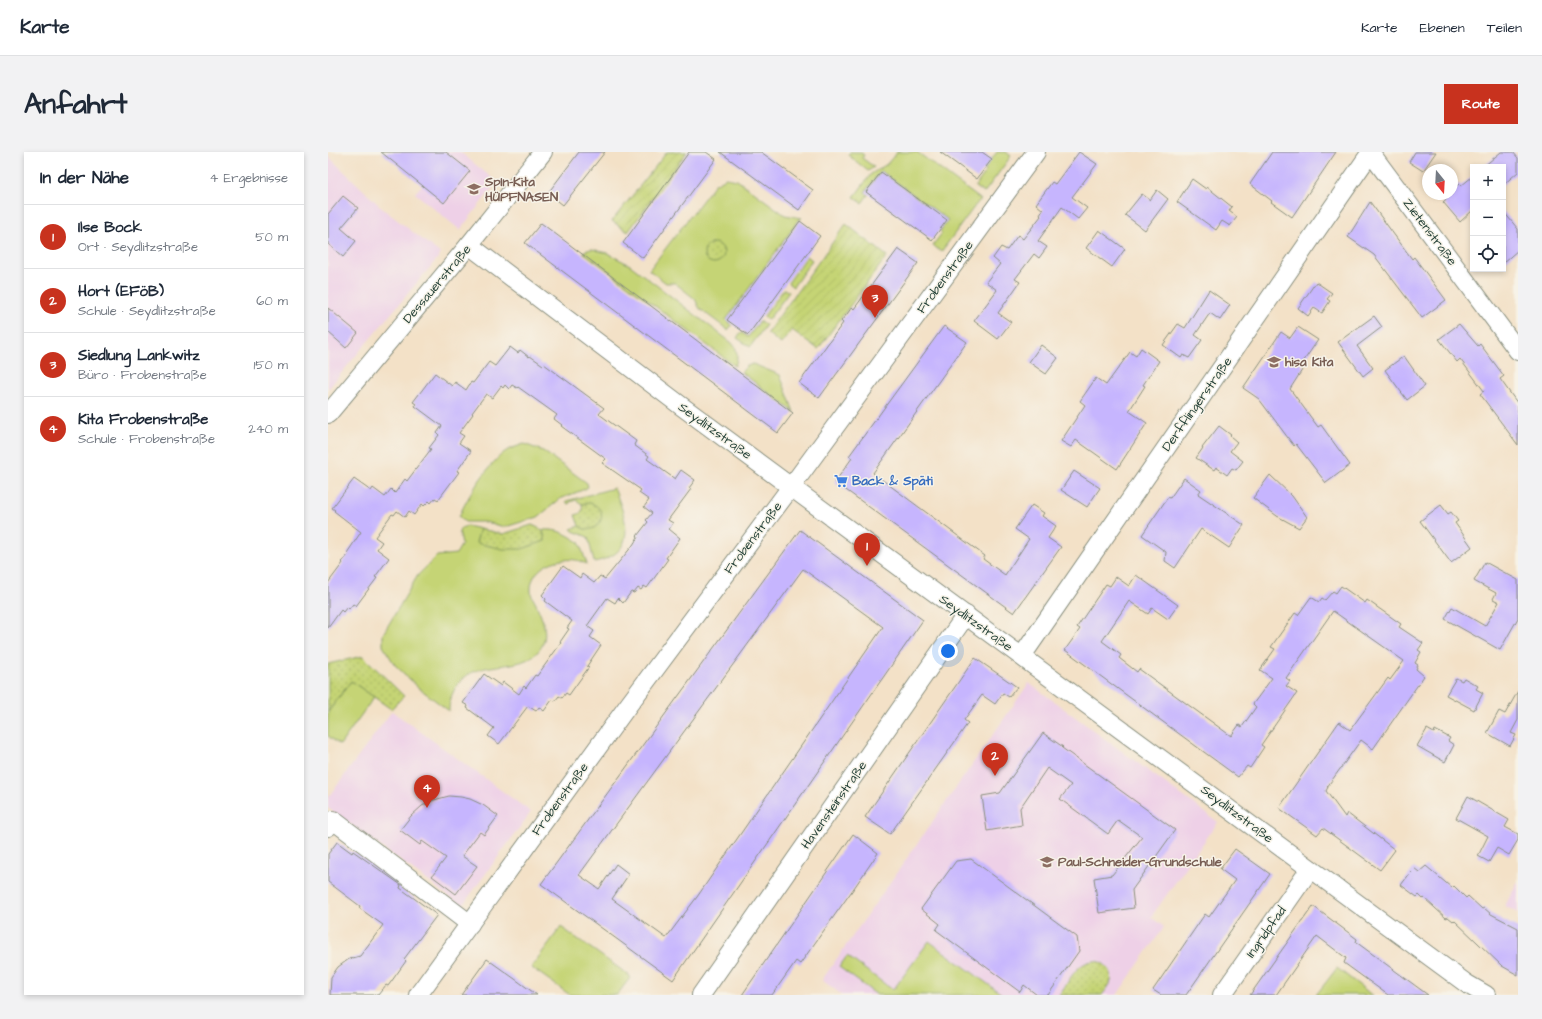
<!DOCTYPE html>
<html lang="de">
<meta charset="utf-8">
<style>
body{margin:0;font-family:"Architects Daughter",sans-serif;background:#f2f2f3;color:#1f2937}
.controls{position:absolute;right:12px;top:12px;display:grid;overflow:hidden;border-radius:0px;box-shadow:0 2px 6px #0003}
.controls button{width:36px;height:36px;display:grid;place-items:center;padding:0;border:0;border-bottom:1px solid #e0e1e3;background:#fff;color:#1f2937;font:20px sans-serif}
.compass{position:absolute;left:1094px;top:12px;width:36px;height:36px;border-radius:50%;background:#fff;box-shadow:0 2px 6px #0003;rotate:162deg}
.you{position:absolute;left:620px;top:499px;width:14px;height:14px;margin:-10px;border:3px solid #fff;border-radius:50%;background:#1a73e8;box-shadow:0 0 0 6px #1a73e833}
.badge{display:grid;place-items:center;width:26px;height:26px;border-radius:50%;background:#c8321e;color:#fff;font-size:13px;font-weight:700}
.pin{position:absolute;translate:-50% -33px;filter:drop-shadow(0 1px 2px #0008)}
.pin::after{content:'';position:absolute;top:21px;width:14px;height:12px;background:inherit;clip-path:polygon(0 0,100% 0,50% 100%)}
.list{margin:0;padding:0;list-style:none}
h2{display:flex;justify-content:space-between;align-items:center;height:52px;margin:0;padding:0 16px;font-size:17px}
h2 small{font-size:13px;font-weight:400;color:#747a83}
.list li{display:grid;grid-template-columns:26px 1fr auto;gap:12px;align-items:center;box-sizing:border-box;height:64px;padding:0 16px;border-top:1px solid #e0e1e3}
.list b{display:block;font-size:15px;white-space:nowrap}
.list p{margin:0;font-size:13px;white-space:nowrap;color:#747a83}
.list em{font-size:13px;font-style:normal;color:#747a83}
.icon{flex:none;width:22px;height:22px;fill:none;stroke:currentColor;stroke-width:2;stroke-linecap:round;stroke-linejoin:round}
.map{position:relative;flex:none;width:1190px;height:843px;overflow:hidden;border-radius:0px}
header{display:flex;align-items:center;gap:24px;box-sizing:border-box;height:56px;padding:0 20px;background:#fff;border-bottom:1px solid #e0e1e3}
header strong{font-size:19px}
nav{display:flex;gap:22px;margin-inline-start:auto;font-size:14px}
.intro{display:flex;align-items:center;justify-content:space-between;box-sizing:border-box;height:96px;padding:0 24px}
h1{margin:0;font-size:28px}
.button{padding:10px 18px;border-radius:0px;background:#c8321e;color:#fff;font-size:14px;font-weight:700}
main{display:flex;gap:24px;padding:0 24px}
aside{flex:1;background:#fff;border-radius:0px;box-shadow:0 2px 6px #0003}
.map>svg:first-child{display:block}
.built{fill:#eed0e7}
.grass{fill:#c5d475;stroke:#728854}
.park{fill:url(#park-dots);stroke:#728854}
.garden{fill:url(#garden-furrows);stroke:#728854}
.building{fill:#c6b5fe;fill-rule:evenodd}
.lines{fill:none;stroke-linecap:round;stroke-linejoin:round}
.minor-casing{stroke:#898f7e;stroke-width:20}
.minor{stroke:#fff;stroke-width:18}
.labels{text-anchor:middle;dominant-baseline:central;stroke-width:3;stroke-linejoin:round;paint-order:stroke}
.education-label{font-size:13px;font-weight:bold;fill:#785e54;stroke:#f7f3e8;text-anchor:start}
.street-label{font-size:13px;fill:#1f3d34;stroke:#f7f3e8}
.shop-label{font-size:13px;font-weight:bold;fill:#366cbe;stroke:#f7f3e8;text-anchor:start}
</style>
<header>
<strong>Karte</strong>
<nav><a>Karte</a><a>Ebenen</a><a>Teilen</a></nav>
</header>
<div class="intro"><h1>Anfahrt</h1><a class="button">Route</a></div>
<main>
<aside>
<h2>In der Nähe<small>4 Ergebnisse</small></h2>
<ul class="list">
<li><span class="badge">1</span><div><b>Ilse Bock</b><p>Ort · Seydlitzstraße</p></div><em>50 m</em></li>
<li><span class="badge">2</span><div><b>Hort (EFöB)</b><p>Schule · Seydlitzstraße</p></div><em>60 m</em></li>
<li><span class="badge">3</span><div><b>Siedlung Lankwitz</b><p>Büro · Frobenstraße</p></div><em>150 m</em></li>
<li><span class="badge">4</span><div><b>Kita Frobenstraße</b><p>Schule · Frobenstraße</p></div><em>240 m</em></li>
</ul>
</aside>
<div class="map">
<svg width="1190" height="843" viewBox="0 0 1190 843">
<defs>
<pattern id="park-dots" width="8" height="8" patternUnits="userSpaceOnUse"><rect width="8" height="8" fill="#c5d475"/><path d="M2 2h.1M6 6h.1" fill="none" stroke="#a9b766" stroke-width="1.8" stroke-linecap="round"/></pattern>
<pattern id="garden-furrows" width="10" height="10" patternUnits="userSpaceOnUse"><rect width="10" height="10" fill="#c5d475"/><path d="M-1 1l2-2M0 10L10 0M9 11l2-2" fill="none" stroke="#a9b766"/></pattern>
</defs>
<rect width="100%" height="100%" fill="#f7f3e8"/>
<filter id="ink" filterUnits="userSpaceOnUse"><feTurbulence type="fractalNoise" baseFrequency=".025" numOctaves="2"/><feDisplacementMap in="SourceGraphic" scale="8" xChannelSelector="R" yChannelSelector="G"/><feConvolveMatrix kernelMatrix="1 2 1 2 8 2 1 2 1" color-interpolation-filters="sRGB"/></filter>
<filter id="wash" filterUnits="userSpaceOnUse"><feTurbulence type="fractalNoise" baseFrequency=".012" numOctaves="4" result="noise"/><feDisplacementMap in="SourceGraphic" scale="16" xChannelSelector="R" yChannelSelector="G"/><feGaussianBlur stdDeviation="0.9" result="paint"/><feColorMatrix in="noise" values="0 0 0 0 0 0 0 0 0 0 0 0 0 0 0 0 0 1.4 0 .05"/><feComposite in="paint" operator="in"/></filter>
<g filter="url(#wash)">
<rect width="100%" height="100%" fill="#f3e1c7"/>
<g class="built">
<path d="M 118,0 L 132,0 L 169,30 L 132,78 L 87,41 L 94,33 L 141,19 Z"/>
<path d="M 0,4 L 55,57 L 113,102 L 0,237 Z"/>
<path d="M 701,531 L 890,670 L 823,765 L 836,775 L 789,843 L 514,843 L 494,828 Z"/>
<path d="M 64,559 L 203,660 L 134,754 L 0,656 L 0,646 Z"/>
<path d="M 1190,729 L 1190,761 L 1177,754 Z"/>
</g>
<g class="grass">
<path d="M 522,0 L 532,0 L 536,3 L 534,6 L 546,15 L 540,19 L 520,3 Z"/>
<path d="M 569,0 L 589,0 L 652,47 L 613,100 L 605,93 L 614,81 L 612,79 L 620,68 L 553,19 L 537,40 L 540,43 L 534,51 L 526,45 L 543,22 L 559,12 Z"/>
<path d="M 669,0 L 678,0 L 683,4 L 656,41 L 647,35 L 658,19 L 656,17 Z"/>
<path d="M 398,26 L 409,28 L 457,63 L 474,66 L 471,68 L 398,168 L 404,173 L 400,178 L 372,157 L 367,147 L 347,131 L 338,131 L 321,118 L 387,32 Z"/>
<path d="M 264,97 L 279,101 L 302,113 L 404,191 C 410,197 410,206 407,214 L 255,100 L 259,98 Z"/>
<path d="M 479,104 L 484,108 L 465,135 L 460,131 Z"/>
<path d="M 456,137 L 461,140 L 440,168 L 436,164 Z"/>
<path d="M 432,169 L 438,173 L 422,195 L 409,186 L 413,180 L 420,185 Z"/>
<path d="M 425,212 L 452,223 L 466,260 L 413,220 L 419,214 Z"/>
<path d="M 196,292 L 215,299 L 259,331 L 260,335 L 257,337 L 232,347 L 210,365 L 177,375 L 157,370 L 137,370 L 131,365 C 138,346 162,310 178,299 C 183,296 191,294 196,292 Z"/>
<path d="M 286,336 C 299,368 311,401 266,410 L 260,385 L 245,379 L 243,377 L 251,374 L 257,377 L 258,351 L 254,352 L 248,348 L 242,350 L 241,352 L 239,351 L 238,349 Z"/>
<path d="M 139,374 L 152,377 L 148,391 L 217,389 L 215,378 C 231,377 238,382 251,390 L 259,412 C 255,411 251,408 247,408 C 226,405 201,417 203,440 C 203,444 206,448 208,452 C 214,466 222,483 212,497 C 193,523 151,504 130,532 C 124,541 121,548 121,559 L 91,536 L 67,513 L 55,494 L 55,482 L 90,423 L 109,404 L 128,402 L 134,392 L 131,380 L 133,376 Z"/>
<path d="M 23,529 L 46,545 L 12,593 L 0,584 L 0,560 Z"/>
<path d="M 233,775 L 302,824 L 302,826 L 289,843 L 242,843 L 204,816 L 204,814 Z"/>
<path d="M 601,789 L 675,843 L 549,843 L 511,815 L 519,804 L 565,838 Z"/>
<path d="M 1009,816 L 1044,843 L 988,843 Z"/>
</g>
<g class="park">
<circle cx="386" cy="101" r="10"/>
<path d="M 262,351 C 286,358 268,387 251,374 L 247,363 C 254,362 255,358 254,352 Z"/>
<path d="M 204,373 L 215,378 L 217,389 L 194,397 L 175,397 L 148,391 L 152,377 L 175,382 Z"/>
<path d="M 35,504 L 76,544 L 63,557 L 23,529 L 0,560 L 0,512 Z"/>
<path d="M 766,809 C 776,809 786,819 783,829 C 782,834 777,839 774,843 L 731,843 C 741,830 748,810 766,809 Z"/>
</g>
<g class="garden">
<path d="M 339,0 L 359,0 L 300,80 L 284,69 Z"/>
<path d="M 518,72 L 559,104 L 490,197 L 464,178 L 453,192 L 439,181 Z"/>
</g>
<g id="blocks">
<g class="building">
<path d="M 53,0 L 118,0 L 142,19 L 116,51 Z"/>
<path d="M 251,0 L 277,0 L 235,53 L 220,41 Z"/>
<path d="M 361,0 L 378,0 L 388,7 L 315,106 L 295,91 Z"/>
<path d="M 392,0 L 433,0 L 485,38 L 471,58 Z"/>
<path d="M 612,0 L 654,0 L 664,7 L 649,27 Z"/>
<path d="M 751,0 L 769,12 L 744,45 L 759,56 L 750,67 L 734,55 L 710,89 L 719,95 L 711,106 L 706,102 L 687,127 L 692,130 L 670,161 L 683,170 L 670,187 L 646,169 L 669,138 L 658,130 L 672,112 L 665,106 L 673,95 L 679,98 L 690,83 L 695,87 L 713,64 L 712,63 L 715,58 L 708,52 L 724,30 L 727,32 Z"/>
<path d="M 944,0 L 1008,0 L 964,65 L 943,50 L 944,49 L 922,32 Z"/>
<path d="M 1087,0 L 1108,0 L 1095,19 L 1081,10 Z"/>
<path d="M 1173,0 L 1185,0 L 1190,6 L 1190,20 L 1175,33 L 1175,15 L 1155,15 Z"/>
<path d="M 553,20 L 619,68 L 604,88 L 538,40 Z"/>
<path d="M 1145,24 L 1145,58 L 1132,70 L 1115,50 L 1124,42 L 1124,37 L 1131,32 L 1133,34 Z"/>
<path d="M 864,27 L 878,37 L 879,35 L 904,55 L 901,59 L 909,65 L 902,74 L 894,69 L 888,78 L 849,50 Z"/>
<path d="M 829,38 L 840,47 L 817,78 L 797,63 L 814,42 L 822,48 Z"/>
<path d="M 15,44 L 30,56 L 13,76 L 28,89 L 15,105 L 0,92 L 0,62 Z"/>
<path d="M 1042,50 L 1084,107 L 1086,105 L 1118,148 L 1094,166 L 1046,103 L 1020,85 Z"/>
<path d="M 1175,59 L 1190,77 L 1190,98 L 1175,111 Z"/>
<path d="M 472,69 L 492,84 L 420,183 L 399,168 Z"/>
<path d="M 213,71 L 465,261 L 450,281 L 197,91 Z"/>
<path d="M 771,78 L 797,97 L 784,115 L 758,96 Z"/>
<path d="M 570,97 L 590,111 L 491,246 L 471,231 L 515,171 L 513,169 L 519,162 L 524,155 L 526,157 Z"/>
<path d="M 988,130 L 1004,141 L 999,147 L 1002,149 L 994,161 L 986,156 L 980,164 L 970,156 Z"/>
<path d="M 881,138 L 902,153 L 892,168 L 882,161 L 867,183 L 874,188 L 861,206 L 855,203 L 853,206 L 835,193 L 850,172 L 857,176 Z"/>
<path d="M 0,156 L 30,181 L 18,196 L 0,180 Z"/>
<path d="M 1046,164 L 1054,175 L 1029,194 L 1045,216 L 1035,224 L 1010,190 Z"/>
<path d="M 1131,172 L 1150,194 L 1152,192 L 1176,224 L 1172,227 L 1190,252 L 1190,293 L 1152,242 L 1156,239 L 1132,207 L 1129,210 L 1111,187 Z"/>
<path d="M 616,174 L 639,190 L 545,321 L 657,404 L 655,407 L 677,423 L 701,387 L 687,377 L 704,353 L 716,361 L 714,364 L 728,374 L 720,386 L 733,395 L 686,461 L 507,330 L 524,306 L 521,304 Z"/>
<path d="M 970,175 L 990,188 L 973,213 L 976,215 L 962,237 L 990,275 L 993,273 L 1022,313 L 998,331 L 968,292 L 966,294 L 931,247 L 915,236 L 953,180 L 962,186 Z"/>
<path d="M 713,193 L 730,206 L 718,222 L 701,210 Z"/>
<path d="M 182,195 L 190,201 L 192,198 L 201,205 L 202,204 L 215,213 L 216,212 L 276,256 L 271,262 L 308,289 L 306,293 L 321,304 L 319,307 L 347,327 L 353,318 L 367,328 L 361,336 L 363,337 L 340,368 L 345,371 L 341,377 L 352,386 L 338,406 L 340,407 L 319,436 L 316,434 L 313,438 L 310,436 L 306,441 L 303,440 L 295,451 L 290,446 L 287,451 L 279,446 L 259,474 L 266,479 L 262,485 L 273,493 L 259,514 L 261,515 L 241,543 L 238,541 L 234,546 L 231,544 L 227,549 L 224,548 L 216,559 L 211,555 L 208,559 L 200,554 L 171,592 L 160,584 L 166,576 L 139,556 L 140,554 L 135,551 L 156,522 L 173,534 L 175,530 L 191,542 L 196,534 L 198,536 L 207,523 L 209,524 L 233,491 L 232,490 L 241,477 L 239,476 L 244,469 L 217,449 L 218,447 L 214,443 L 235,414 L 252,426 L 254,422 L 266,431 L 272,424 L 277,427 L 305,393 L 310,385 L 309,384 L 320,370 L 318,368 L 324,361 L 316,355 L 321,348 L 311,341 L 313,338 L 274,311 L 278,307 L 233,274 L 234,273 L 226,267 L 229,263 L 190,235 L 189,236 L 184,233 L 181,237 L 177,233 L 175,236 L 173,234 L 164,246 L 158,242 L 144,261 L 145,262 L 131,281 L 136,284 L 131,291 L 143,299 L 129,319 L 131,320 L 110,348 L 107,346 L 103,351 L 101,349 L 96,354 L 94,352 L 86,363 L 81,359 L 77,365 L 69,359 L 66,363 L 64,362 L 47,385 L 54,390 L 49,397 L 61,406 L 47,425 L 49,426 L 28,454 L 25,452 L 21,457 L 19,455 L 15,460 L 13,458 L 0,476 L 0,431 L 15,411 L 14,410 L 21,402 L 19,401 L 33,380 L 6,359 L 7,358 L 4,356 L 26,327 L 43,339 L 45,336 L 57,345 L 63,337 L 67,341 L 77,327 L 79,329 L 103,297 L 101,296 L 111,283 L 109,281 L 114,274 L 87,254 L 88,252 L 85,250 L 107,221 L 124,234 L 127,230 L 138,238 L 143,230 L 145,231 L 161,210 L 167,214 Z"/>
<path d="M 813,196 L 831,209 L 815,233 L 817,234 L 801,259 L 819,271 L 789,317 L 748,288 L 743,295 L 733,289 L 757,253 L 752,249 L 768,226 L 778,233 L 802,200 L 808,204 Z"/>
<path d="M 1076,204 L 1097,234 L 1079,248 L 1057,218 Z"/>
<path d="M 891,274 L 903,283 L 902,284 L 909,290 L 902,299 L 915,309 L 908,318 L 904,316 L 899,323 L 888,315 L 886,318 L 868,306 L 875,296 L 874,296 Z"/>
<path d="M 746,319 L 772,336 L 759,355 L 733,338 Z"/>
<path d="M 942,323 L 964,344 L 979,365 L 971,376 L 949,364 L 925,346 Z"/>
<path d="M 856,326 L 873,338 L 870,342 L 916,373 L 901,396 L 873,377 L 847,416 L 837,409 L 838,400 L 814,383 L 840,345 L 842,346 Z"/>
<path d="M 1113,353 L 1120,362 L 1123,360 L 1130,369 L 1127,371 L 1144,395 L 1123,411 L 1092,369 Z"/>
<path d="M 472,378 L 595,468 L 345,828 L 213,732 ZM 475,417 L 555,475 L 369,745 L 338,786 L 284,747 L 301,722 L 288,712 L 271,737 L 251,723 Z"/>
<path d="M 1157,410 L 1190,428 L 1190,466 L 1172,498 L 1117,467 L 1124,455 L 1157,474 L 1171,450 L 1165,447 L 1168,441 L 1146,429 Z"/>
<path d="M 808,423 L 850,453 L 840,467 L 824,456 L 820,462 L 801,449 L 774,489 L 793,503 L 791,506 L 809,520 L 811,517 L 903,584 L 911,573 L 914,575 L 928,555 L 925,552 L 944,526 L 932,518 L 947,497 L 943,495 L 967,461 L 970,463 L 983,445 L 991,450 L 994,446 L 997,448 L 1005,439 L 1008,441 L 1013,434 L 1037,451 L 1039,448 L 1073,472 L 1071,475 L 1095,491 L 1090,498 L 1093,500 L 1087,511 L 1090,513 L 1088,517 L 1096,524 L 1045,597 L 1033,588 L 999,635 L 1000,635 L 998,639 L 1017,665 L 1019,661 L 1067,698 L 1052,718 L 995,676 L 989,683 L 951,656 L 1011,570 L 1022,578 L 1060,526 L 1062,528 L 1076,509 L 1005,459 L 958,526 L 962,529 L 958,534 L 969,541 L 933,593 L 936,595 L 922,616 L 919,614 L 910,625 L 737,498 L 752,477 L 749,475 L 778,432 L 782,434 L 788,425 L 801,434 Z"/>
<path d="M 647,506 L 689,535 L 681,545 L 675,541 L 667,552 L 654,543 L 636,568 L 640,571 L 562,682 L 537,665 Z"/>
<path d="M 1128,526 L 1134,529 L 1136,526 L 1150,534 L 1148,537 L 1155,541 L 1146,558 L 1118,543 Z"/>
<path d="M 1190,539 L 1190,568 L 1183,581 L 1188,583 L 1182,594 L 1159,581 L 1171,559 L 1177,562 Z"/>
<path d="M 1099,577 L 1106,581 L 1107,578 L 1122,586 L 1120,589 L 1126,593 L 1117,610 L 1089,594 Z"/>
<path d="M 715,581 L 735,595 L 734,596 L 847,678 L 804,738 L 806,756 L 771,761 L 766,726 L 784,723 L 814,685 L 790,668 L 780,682 L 732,647 L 743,633 L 719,616 L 692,656 L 694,673 L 659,679 L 654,644 L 672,641 Z"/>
<path d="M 121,644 L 133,645 L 142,647 L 155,653 L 170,664 L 156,683 L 152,680 L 134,704 L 149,714 L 128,742 L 104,724 L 118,706 L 94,689 L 92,693 L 72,678 L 83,664 L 94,654 L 106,648 Z"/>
<path d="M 1140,644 L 1181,668 L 1177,675 L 1190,682 L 1190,688 L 1181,703 L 1169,696 L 1161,710 L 1150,704 L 1160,684 L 1128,666 Z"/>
<path d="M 525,682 L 550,701 L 526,736 L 472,812 L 468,809 L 444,843 L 414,843 Z"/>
<path d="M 9,690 L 24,701 L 25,699 L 73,733 L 72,736 L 109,763 L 76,807 L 78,809 L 63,830 L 60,834 L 58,833 L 50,843 L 2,843 L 3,825 L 10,815 L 21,807 L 32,804 L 55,773 L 31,756 L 32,754 L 0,730 L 0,702 Z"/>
<path d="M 907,697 L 942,722 L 858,843 L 833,843 L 825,838 L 877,762 L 881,765 L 907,728 L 892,717 Z"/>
<path d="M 643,707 L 749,785 L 751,799 L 720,843 L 709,843 L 696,833 L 692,840 L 608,778 L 612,772 L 593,757 L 628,709 Z"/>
<path d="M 1098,714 L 1124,736 L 1126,734 L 1138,746 L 1140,744 L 1154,757 L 1156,756 L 1163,762 L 1190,776 L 1190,823 L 1174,814 L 1126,768 L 1125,769 L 1120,765 L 1118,766 L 1096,746 L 1095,747 L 1091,743 L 1089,745 L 1073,733 L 1086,716 L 1091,720 Z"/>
<path d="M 985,754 L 1029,787 L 1028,790 L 1100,843 L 1060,843 L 1016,811 L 1018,806 L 989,784 L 948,843 L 922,843 Z"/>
<path d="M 159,807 L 187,827 L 209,843 L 133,843 Z"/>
</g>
</g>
</g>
<g filter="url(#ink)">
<use href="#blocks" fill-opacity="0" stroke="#898f7e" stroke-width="1"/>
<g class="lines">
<g class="minor-casing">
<g id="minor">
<path d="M 1042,0 L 1190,199"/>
<path d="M 141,93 L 352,253 L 463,335 L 1139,832 L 1158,843"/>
<path d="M 0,262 L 141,93 L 215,0"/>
<path d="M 694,504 L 1043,0"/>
<path d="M 0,675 L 5,668 L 142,772"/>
<path d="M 90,843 L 299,555 L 463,335 L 708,0"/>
<path d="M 373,843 L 638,463"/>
<path d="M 894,843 L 982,717"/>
</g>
</g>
<use href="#minor" class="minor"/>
</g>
</g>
<defs>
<g id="school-bare" transform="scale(1.08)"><path d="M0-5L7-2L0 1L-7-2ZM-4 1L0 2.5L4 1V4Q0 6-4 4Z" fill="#8d6e63" stroke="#f7f3e8" stroke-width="2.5" paint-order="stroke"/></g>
<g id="supermarket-bare" transform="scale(1.08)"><path d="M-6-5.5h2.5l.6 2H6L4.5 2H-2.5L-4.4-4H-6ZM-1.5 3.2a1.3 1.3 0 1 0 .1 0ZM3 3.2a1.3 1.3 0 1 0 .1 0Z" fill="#3f7fe0" stroke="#f7f3e8" stroke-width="2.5" paint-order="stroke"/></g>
</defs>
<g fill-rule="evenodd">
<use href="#school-bare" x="146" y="37"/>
<use href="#school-bare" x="946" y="210"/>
<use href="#supermarket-bare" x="513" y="329"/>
<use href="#school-bare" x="719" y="710"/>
</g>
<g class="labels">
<g class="education-label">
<text x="157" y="30">SpIn-Kita<tspan x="157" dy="15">HÜPFNASEN</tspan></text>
<text x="957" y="210">hisa Kita</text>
<text x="730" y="710">Paul-Schneider-Grundschule</text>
</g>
<g class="street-label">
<text transform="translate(1102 80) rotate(53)">Zietenstraße</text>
<text transform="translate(617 125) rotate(-54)">Frobenstraße</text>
<text transform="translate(109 132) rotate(-50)">Dessauerstraße</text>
<text transform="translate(869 252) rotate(-55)">Derfflingerstraße</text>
<text transform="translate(387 279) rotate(36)">Seydlitzstraße</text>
<text transform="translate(425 386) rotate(-53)">Frobenstraße</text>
<text transform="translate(648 471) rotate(36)">Seydlitzstraße</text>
<text transform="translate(232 647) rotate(-54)">Frobenstraße</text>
<text transform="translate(506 653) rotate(-55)">Havensteinstraße</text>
<text transform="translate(909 662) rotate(37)">Seydlitzstraße</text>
<text transform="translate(938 780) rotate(-55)">Ingridpfad</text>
</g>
<g class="shop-label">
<text x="524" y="329">Back &amp; Späti</text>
</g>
</g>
</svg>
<div class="controls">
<button>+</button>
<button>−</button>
<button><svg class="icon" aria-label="locate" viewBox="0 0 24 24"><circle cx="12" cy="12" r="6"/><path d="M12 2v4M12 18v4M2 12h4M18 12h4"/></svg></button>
</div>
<svg class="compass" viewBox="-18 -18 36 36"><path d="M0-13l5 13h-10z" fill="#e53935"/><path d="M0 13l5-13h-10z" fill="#747a83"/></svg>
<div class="you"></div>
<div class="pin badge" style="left:539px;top:414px">1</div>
<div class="pin badge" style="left:667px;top:624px">2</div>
<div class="pin badge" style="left:547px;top:166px">3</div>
<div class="pin badge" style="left:99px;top:656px">4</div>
</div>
</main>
